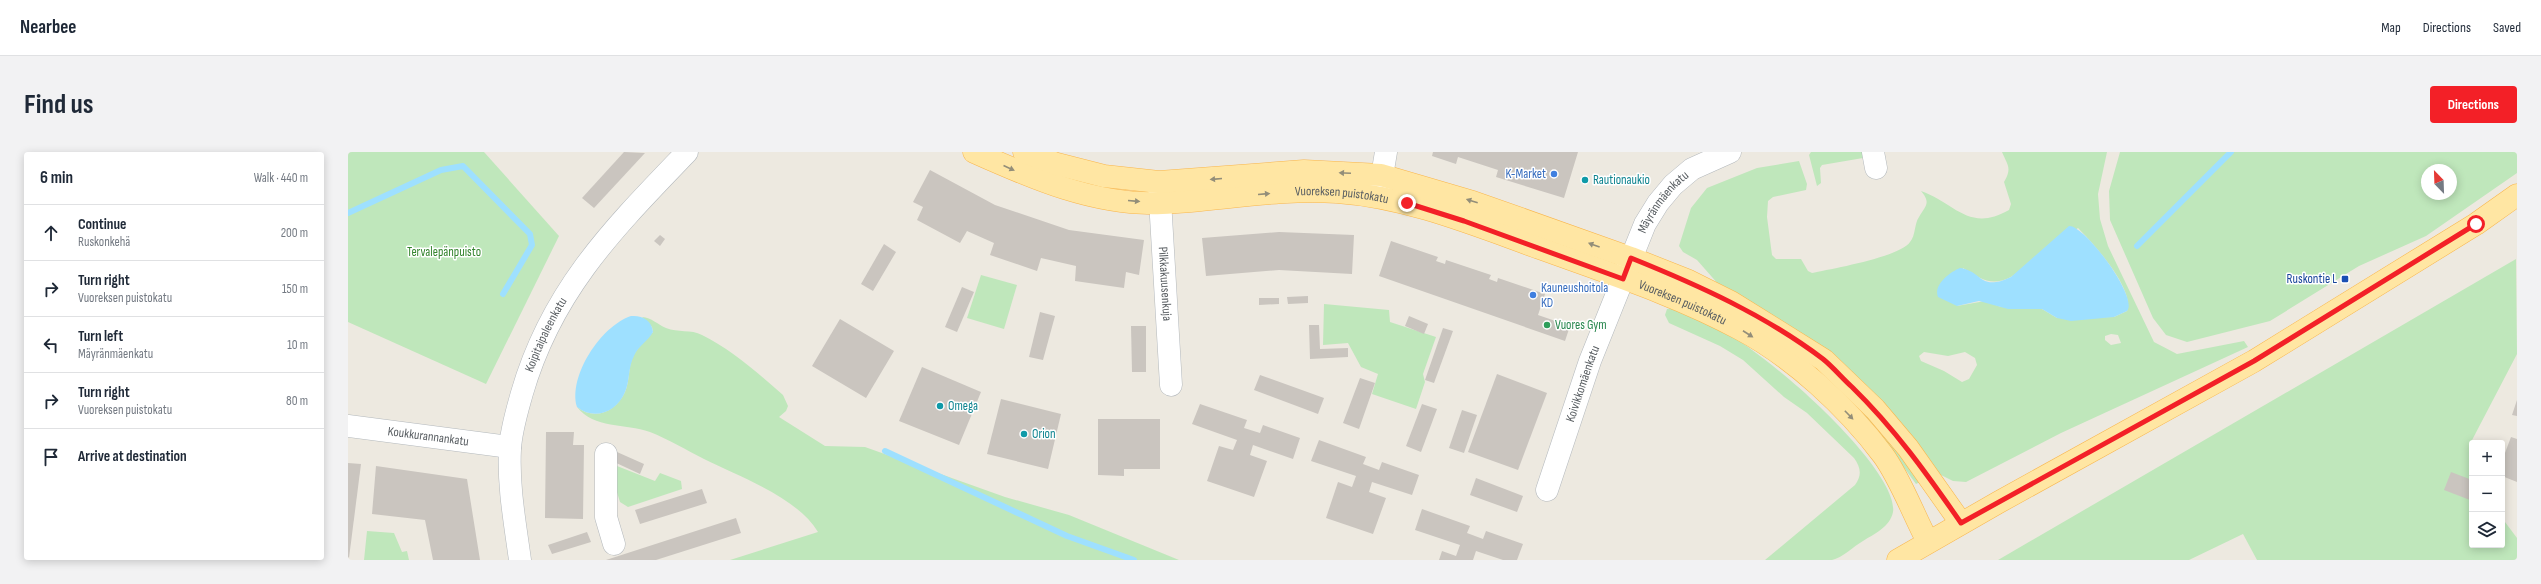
<!DOCTYPE html>
<meta charset="utf-8">
<style>
body{margin:0;font-family:"Sofia Sans Condensed",sans-serif;background:#f2f2f3;color:#1f2937}
.controls{position:absolute;right:12px;bottom:12px;display:grid;overflow:hidden;border-radius:4px;box-shadow:0 2px 10px #0003}
.controls button{width:36px;height:36px;display:grid;place-items:center;padding:0;border:0;border-bottom:1px solid #e0e1e3;background:#fff;color:#1f2937;font:20px sans-serif}
.compass{position:absolute;left:2073px;top:12px;width:36px;height:36px;border-radius:50%;background:#fff;box-shadow:0 2px 10px #0003;rotate:337deg}
.stop{position:absolute;width:12px;height:12px;margin:-9px;border:3px solid #f32027;border-radius:50%;background:#fff}
.stop.end{background:#f32027;border-color:#fff;box-shadow:0 1px 4px #0008}
.list{margin:0;padding:0;list-style:none}
h2{display:flex;justify-content:space-between;align-items:center;height:52px;margin:0;padding:0 16px;font-size:17px}
h2 small{font-size:13px;font-weight:400;color:#747a83}
.list li{display:grid;grid-template-columns:26px 1fr auto;gap:12px;align-items:center;box-sizing:border-box;height:56px;padding:0 16px;border-top:1px solid #e0e1e3}
.list b{display:block;font-size:15px;white-space:nowrap}
.list p{margin:0;font-size:13px;white-space:nowrap;color:#747a83}
.list em{font-size:13px;font-style:normal;color:#747a83}
.icon{flex:none;width:22px;height:22px;fill:none;stroke:currentColor;stroke-width:2;stroke-linecap:round;stroke-linejoin:round}
.map{position:relative;flex:none;width:2169px;height:408px;overflow:hidden;border-radius:4px}
header{display:flex;align-items:center;gap:24px;box-sizing:border-box;height:56px;padding:0 20px;background:#fff;border-bottom:1px solid #e0e1e3}
header strong{font-size:19px}
nav{display:flex;gap:22px;margin-inline-start:auto;font-size:14px}
.intro{display:flex;align-items:center;justify-content:space-between;box-sizing:border-box;height:96px;padding:0 24px}
h1{margin:0;font-size:28px}
.button{padding:10px 18px;border-radius:4px;background:#f32027;color:#fff;font-size:14px;font-weight:700}
main{display:flex;gap:24px;padding:0 24px}
aside{flex:1;background:#fff;border-radius:4px;box-shadow:0 2px 10px #0003}
.map>svg:first-child{display:block}
.green{fill:#bfe7bb;fill-rule:evenodd}
.water{fill:#9ee0ff}
.lines{fill:none;stroke-linecap:round;stroke-linejoin:round}
.stream{stroke:#9ee0ff;stroke-width:6}
.building{fill:#cac5bf}
.minor-casing{stroke:#b3b8bc;stroke-width:23}
.major-casing{stroke:#f9b64d;stroke-width:23}
.minor{stroke:#fff;stroke-width:22}
.major{stroke:#ffe6a3;stroke-width:22}
.oneway{fill:#938e79}
.route{stroke:#f32027;stroke-width:5}
.shop-dot{fill:#3f7fe0;stroke:#fff;stroke-width:1.5}
.culture-dot{fill:#0f9aa8;stroke:#fff;stroke-width:1.5}
.transit-dot{fill:#1a4fb4;stroke:#fff;stroke-width:1.5}
.leisure-dot{fill:#2e9e5b;stroke:#fff;stroke-width:1.5}
.labels{text-anchor:middle;dominant-baseline:central;stroke-width:3;stroke-linejoin:round;paint-order:stroke}
.shop-label{font-size:13px;fill:#366cbe;stroke:#fff;text-anchor:end}
.culture-label{font-size:13px;fill:#0d838f;stroke:#fff;text-anchor:start}
.street-label{font-size:13px;fill:#595e62;stroke:#fff}
.park-label{font-size:13px;fill:#34842e;stroke:#fff}
.transit-label{font-size:13px;fill:#164399;stroke:#fff;text-anchor:end}
.leisure-label{font-size:13px;fill:#27864d;stroke:#fff;text-anchor:start}
</style>
<header>
<strong>Nearbee</strong>
<nav><a>Map</a><a>Directions</a><a>Saved</a></nav>
</header>
<div class="intro"><h1>Find us</h1><a class="button">Directions</a></div>
<main>
<aside>
<h2>6 min<small>Walk · 440 m</small></h2>
<ul class="list">
<li><svg class="icon" aria-label="ahead" viewBox="0 0 24 24"><path d="M12 20V5M6 11l6-6 6 6"/></svg><div><b>Continue</b><p>Ruskonkehä</p></div><em>200 m</em></li>
<li><svg class="icon" aria-label="right" viewBox="0 0 24 24"><path d="M7 20v-9h11M14 6l5 5-5 5"/></svg><div><b>Turn right</b><p>Vuoreksen puistokatu</p></div><em>150 m</em></li>
<li><svg class="icon" aria-label="left" viewBox="0 0 24 24"><path d="M17 20v-9H6M10 6l-5 5 5 5"/></svg><div><b>Turn left</b><p>Mäyränmäenkatu</p></div><em>10 m</em></li>
<li><svg class="icon" aria-label="right" viewBox="0 0 24 24"><path d="M7 20v-9h11M14 6l5 5-5 5"/></svg><div><b>Turn right</b><p>Vuoreksen puistokatu</p></div><em>80 m</em></li>
<li><svg class="icon" aria-label="arrive" viewBox="0 0 24 24"><path d="M6 21V4h12l-3 4 3 4H6"/></svg><div><b>Arrive at destination</b></div></li>
</ul>
</aside>
<div class="map">
<svg width="2169" height="408" viewBox="0 0 2169 408">
<rect width="100%" height="100%" fill="#ede9e0"/>
<g class="green">
<path d="M 0,0 L 136,0 L 211,84 L 138,232 L 0,170 Z"/>
<path d="M 1463,0 L 1515,0 L 1515,6 L 1474,13 L 1472,16 L 1473,31 L 1469,34 L 1461,3 Z"/>
<path d="M 1654,0 L 1759,0 L 1750,42 L 1752,67 L 1760,94 L 1806,190 L 1829,202 L 1896,189 L 1900,195 L 1713,281 L 1618,330 L 1605,329 L 1591,322 L 1444,175 L 1371,133 L 1349,108 L 1335,100 L 1331,94 L 1343,56 L 1359,36 L 1409,16 L 1451,9 L 1459,32 L 1458,38 L 1425,45 L 1420,49 L 1419,65 L 1424,103 L 1428,107 L 1453,107 L 1460,119 L 1464,121 C 1483,117 1552,105 1562,90 C 1568,83 1566,72 1571,65 C 1578,53 1583,51 1573,39 C 1607,51 1621,81 1661,58 L 1663,52 L 1656,30 C 1664,16 1660,14 1654,0 ZM 1730,76 C 1745,91 1787,137 1779,159 L 1766,165 L 1709,166 L 1694,157 L 1653,155 L 1637,149 L 1609,154 L 1615,116 C 1633,127 1643,135 1663,125 ZM 1763,182 L 1770,183 L 1773,191 L 1763,193 L 1757,188 L 1757,184 ZM 1576,200 L 1600,204 L 1617,200 L 1627,206 L 1629,213 L 1621,227 L 1614,230 L 1596,219 L 1573,209 L 1571,204 Z"/>
<path d="M 1772,0 L 2169,0 L 2169,21 L 2078,84 L 2011,114 L 1922,169 L 1839,190 L 1818,183 L 1805,166 L 1762,68 L 1761,39 ZM 2079,18 L 2103,18 L 2103,42 L 2079,42 Z"/>
<path d="M 2168,107 L 2169,202 L 2122,292 L 2124,298 L 2124,393 L 2154,393 L 2154,366 L 2169,386 L 2169,408 L 1909,408 L 1895,382 L 1841,408 L 1650,408 Z"/>
<path d="M 633,123 L 669,133 L 656,177 L 619,166 Z"/>
<path d="M 1365,149 L 1467,213 L 1536,281 L 1572,330 L 1568,332 L 1533,284 Z"/>
<path d="M 976,152 L 1041,158 L 1042,170 L 1088,185 L 1075,222 L 1077,230 L 1068,257 L 1024,242 L 1030,222 L 1013,215 L 1000,191 L 975,193 Z"/>
<path d="M 1319,157 C 1368,150 1553,312 1545,360 C 1542,375 1526,382 1515,389 C 1506,394 1494,406 1484,408 C 1467,408 1435,408 1417,408 L 1507,333 C 1514,323 1513,316 1506,306 L 1459,261 L 1436,245 L 1395,208 L 1372,194 L 1321,171 L 1317,163 Z"/>
<path d="M 294,165 C 304,166 309,172 318,176 C 330,181 343,177 354,183 C 383,197 411,222 435,243 L 440,254 L 438,259 L 431,265 L 477,294 L 517,295 L 657,345 L 721,363 L 831,408 L 382,408 L 470,380 C 449,345 392,325 356,307 C 338,298 320,287 302,280 C 277,271 246,277 229,255 C 246,269 268,260 277,240 C 282,229 280,215 285,204 C 290,195 298,188 305,180 L 304,175 Z"/>
<path d="M 269,314 L 307,329 L 312,321 L 333,329 L 334,337 L 280,355 L 272,350 L 267,334 Z"/>
<path d="M 19,379 L 46,381 L 54,400 L 59,399 L 61,408 L 16,408 Z"/>
</g>
<g class="water">
<path d="M 1721,74 C 1737,73 1791,146 1779,159 L 1766,165 L 1723,169 L 1709,166 L 1694,157 L 1660,157 L 1631,149 L 1609,154 L 1590,145 C 1585,133 1602,120 1612,116 C 1635,119 1631,140 1663,125 Z"/>
<path d="M 283,164 C 294,163 304,168 305,180 C 300,189 290,194 286,204 C 280,215 282,229 277,240 C 269,260 246,269 229,255 C 220,224 253,174 283,164 Z"/>
</g>
<g class="lines">
<g class="stream">
<path d="M 0,61 L 93,18 L 115,14 L 182,82 L 184,93 L 155,142"/>
<path d="M 1789,94 L 1883,0"/>
<path d="M 537,299 L 719,384 L 786,408"/>
</g>
</g>
<g class="building">
<path d="M 276,0 L 297,1 L 246,56 L 234,46 Z"/>
<path d="M 1085,0 L 1230,0 L 1216,46 L 1148,25 L 1150,18 L 1110,5 L 1108,12 L 1084,4 Z"/>
<path d="M 582,18 L 647,53 L 721,78 L 796,88 L 791,123 L 778,120 L 776,136 L 727,129 L 728,114 L 693,106 L 689,119 L 642,103 L 646,91 L 619,79 L 612,91 L 569,68 L 575,55 L 565,50 Z"/>
<path d="M 931,80 L 1006,83 L 1004,122 L 931,118 L 858,124 L 854,86 Z"/>
<path d="M 312,83 L 317,87 L 312,94 L 306,89 Z"/>
<path d="M 1043,89 L 1090,105 L 1088,109 L 1097,112 L 1098,108 L 1143,123 L 1141,127 L 1149,130 L 1150,126 L 1197,142 L 1190,163 L 1222,174 L 1217,189 L 1031,124 Z"/>
<path d="M 536,92 L 548,100 L 525,139 L 513,132 Z"/>
<path d="M 614,135 L 626,140 L 609,180 L 597,175 Z"/>
<path d="M 960,144 L 960,151 L 940,152 L 939,145 Z"/>
<path d="M 911,146 L 931,146 L 931,152 L 911,153 Z"/>
<path d="M 692,160 L 707,164 L 695,208 L 681,205 Z"/>
<path d="M 1061,164 L 1080,172 L 1076,182 L 1057,174 Z"/>
<path d="M 492,167 L 546,199 L 518,246 L 464,214 Z"/>
<path d="M 961,173 L 971,173 L 972,197 L 1000,196 L 1000,205 L 962,207 Z"/>
<path d="M 783,174 L 798,174 L 798,220 L 784,220 Z"/>
<path d="M 1095,176 L 1105,179 L 1086,231 L 1077,228 Z"/>
<path d="M 574,215 L 633,240 L 611,293 L 551,269 Z"/>
<path d="M 1149,222 L 1199,241 L 1170,318 L 1120,300 Z"/>
<path d="M 912,223 L 976,246 L 970,262 L 906,238 Z"/>
<path d="M 1012,226 L 1027,231 L 1011,277 L 995,271 Z"/>
<path d="M 653,247 L 713,262 L 700,317 L 639,302 Z"/>
<path d="M 2169,248 L 2169,264 L 2164,263 Z"/>
<path d="M 852,252 L 899,268 L 896,276 L 912,281 L 915,273 L 952,286 L 945,307 L 905,293 L 902,303 L 919,309 L 906,345 L 859,329 L 871,294 L 885,298 L 889,288 L 844,272 Z"/>
<path d="M 1074,252 L 1089,257 L 1073,300 L 1058,294 Z"/>
<path d="M 1114,258 L 1129,263 L 1116,301 L 1101,296 Z"/>
<path d="M 750,267 L 812,267 L 812,317 L 776,317 L 776,324 L 750,323 Z"/>
<path d="M 198,280 L 226,280 L 225,293 L 236,293 L 235,367 L 197,366 Z"/>
<path d="M 2163,285 L 2169,287 L 2169,330 L 2154,324 L 2154,309 Z"/>
<path d="M 971,288 L 1018,305 L 1015,312 L 1031,318 L 1034,310 L 1071,323 L 1064,343 L 1024,330 L 1021,340 L 1038,346 L 1025,382 L 978,366 L 990,330 L 1004,335 L 1008,324 L 963,309 Z"/>
<path d="M 269,300 L 296,312 L 292,322 L 264,309 Z"/>
<path d="M 0,311 L 13,312 L 1,406 L 0,405 Z"/>
<path d="M 28,314 L 119,327 L 132,408 L 85,408 L 77,368 L 24,362 Z"/>
<path d="M 2103,320 L 2124,328 L 2122,348 L 2096,338 Z"/>
<path d="M 1128,326 L 1175,344 L 1169,360 L 1122,343 Z"/>
<path d="M 354,337 L 359,351 L 292,372 L 287,358 Z"/>
<path d="M 1074,357 L 1122,374 L 1119,381 L 1135,387 L 1138,379 L 1175,392 L 1169,408 L 1155,408 L 1128,399 L 1125,408 L 1091,408 L 1094,399 L 1108,404 L 1112,393 L 1067,378 Z"/>
<path d="M 388,366 L 393,381 L 308,408 L 258,408 Z"/>
<path d="M 239,380 L 243,390 L 204,402 L 200,393 Z"/>
</g>
<g class="lines">
<g class="minor-casing">
<g id="minor">
<path d="M 1525,0 L 1528,16"/>
<path id="s1" d="M 811,31 L 823,233"/>
<path d="M 1031,42 L 1038,0"/>
<path id="s2" d="M 0,274 L 162,295"/>
<path d="M 258,302 L 258,365 L 266,392"/>
<path id="s3" d="M 1199,338 L 1242,209 L 1297,72 L 1310,51 L 1325,33 L 1344,17 L 1382,0"/>
<path id="s4" d="M 172,408 C 167,371 160,334 162,297 C 163,278 169,259 174,241 C 204,137 267,75 339,0"/>
</g>
</g>
<g class="major-casing">
<g id="major">
<path id="s5" d="M 626,0 C 684,26 748,54 814,51 C 872,48 931,36 989,40 C 1060,45 1127,73 1194,97 C 1260,121 1329,143 1392,177 C 1445,205 1499,255 1535,303 C 1552,326 1566,364 1580,390"/>
<path d="M 676,0 L 709,12 L 756,24 L 811,30 L 956,19 L 1033,23 L 1125,50 L 1283,106 L 1341,129 L 1383,150 L 1476,208 L 1527,257 L 1560,296 L 1613,371"/>
<path d="M 1550,408 L 1651,350 L 1906,209 L 2128,72 L 2169,43"/>
</g>
</g>
<use href="#minor" class="minor"/>
<use href="#major" class="major"/>
</g>
<defs><path id="oneway-solid" d="M-6-.8H1V-3.2L6.5 0L1 3.2V.8H-6Z"/></defs>
<g class="oneway">
<use href="#oneway-solid" transform="translate(661 16) rotate(24)"/>
<use href="#oneway-solid" transform="translate(997 21) rotate(-177)"/>
<use href="#oneway-solid" transform="translate(868 27) rotate(175)"/>
<use href="#oneway-solid" transform="translate(916 42) rotate(-5)"/>
<use href="#oneway-solid" transform="translate(786 49) rotate(5)"/>
<use href="#oneway-solid" transform="translate(1124 49) rotate(-162)"/>
<use href="#oneway-solid" transform="translate(1246 93) rotate(-160)"/>
<use href="#oneway-solid" transform="translate(1400 182) rotate(33)"/>
<use href="#oneway-solid" transform="translate(1501 263) rotate(46)"/>
</g>
<g class="lines">
<path class="route" d="M 1059,51 L 1116,69 L 1275,127 L 1283,106 C 1350,133 1417,163 1475,207 C 1485,215 1494,226 1504,235 C 1547,277 1579,322 1613,371 L 1906,209 L 2128,72"/>
</g>
<g class="shop-dot">
<circle cx="1206" cy="22" r="4"/>
<circle cx="1185" cy="143" r="4"/>
</g>
<g class="culture-dot">
<circle cx="1237" cy="28" r="4"/>
<circle cx="592" cy="254" r="4"/>
<circle cx="676" cy="282" r="4"/>
</g>
<rect class="transit-dot" x="1993" y="123" width="8" height="8" rx="2"/>
<circle class="leisure-dot" cx="1199" cy="173" r="4"/>
<g class="labels">
<g class="shop-label">
<text x="1198" y="22">K-Market</text>
<text x="1193" y="136" text-anchor="start">Kauneushoitola<tspan x="1193" dy="15">KD</tspan></text>
</g>
<g class="culture-label">
<text x="1245" y="28">Rautionaukio</text>
<text x="600" y="254">Omega</text>
<text x="684" y="282">Orion</text>
</g>
<g class="street-label">
<text stroke="none"><textPath href="#s5" startOffset="377">Vuoreksen puistokatu</textPath></text>
<text stroke="none"><textPath href="#s3" startOffset="312">Mäyränmäenkatu</textPath></text>
<text stroke="none"><textPath href="#s1" startOffset="101">Pilkkakuusenkuja</textPath></text>
<text stroke="none"><textPath href="#s5" startOffset="736">Vuoreksen puistokatu</textPath></text>
<text stroke="none"><textPath href="#s4" startOffset="232">Koipitaipaleenkatu</textPath></text>
<text stroke="none"><textPath href="#s3" startOffset="112">Koivikkomäenkatu</textPath></text>
<text stroke="none"><textPath href="#s2" startOffset="81">Koukkurannankatu</textPath></text>
</g>
<g class="park-label">
<text x="96" y="100">Tervalepänpuisto</text>
</g>
<g class="transit-label">
<text x="1989" y="127">Ruskontie L</text>
</g>
<g class="leisure-label">
<text x="1207" y="173">Vuores Gym</text>
</g>
</g>
</svg>
<div class="controls">
<button>+</button>
<button>−</button>
<button><svg class="icon" aria-label="layers" viewBox="0 0 24 24"><path d="M12 4l9 5-9 5-9-5zM3 14l9 5 9-5"/></svg></button>
</div>
<svg class="compass" viewBox="-18 -18 36 36"><path d="M0-13l5 13h-10z" fill="#e53935"/><path d="M0 13l5-13h-10z" fill="#747a83"/></svg>
<div class="stop" style="left:2128px;top:72px"></div>
<div class="stop end" style="left:1059px;top:51px"></div>
</div>
</main>
